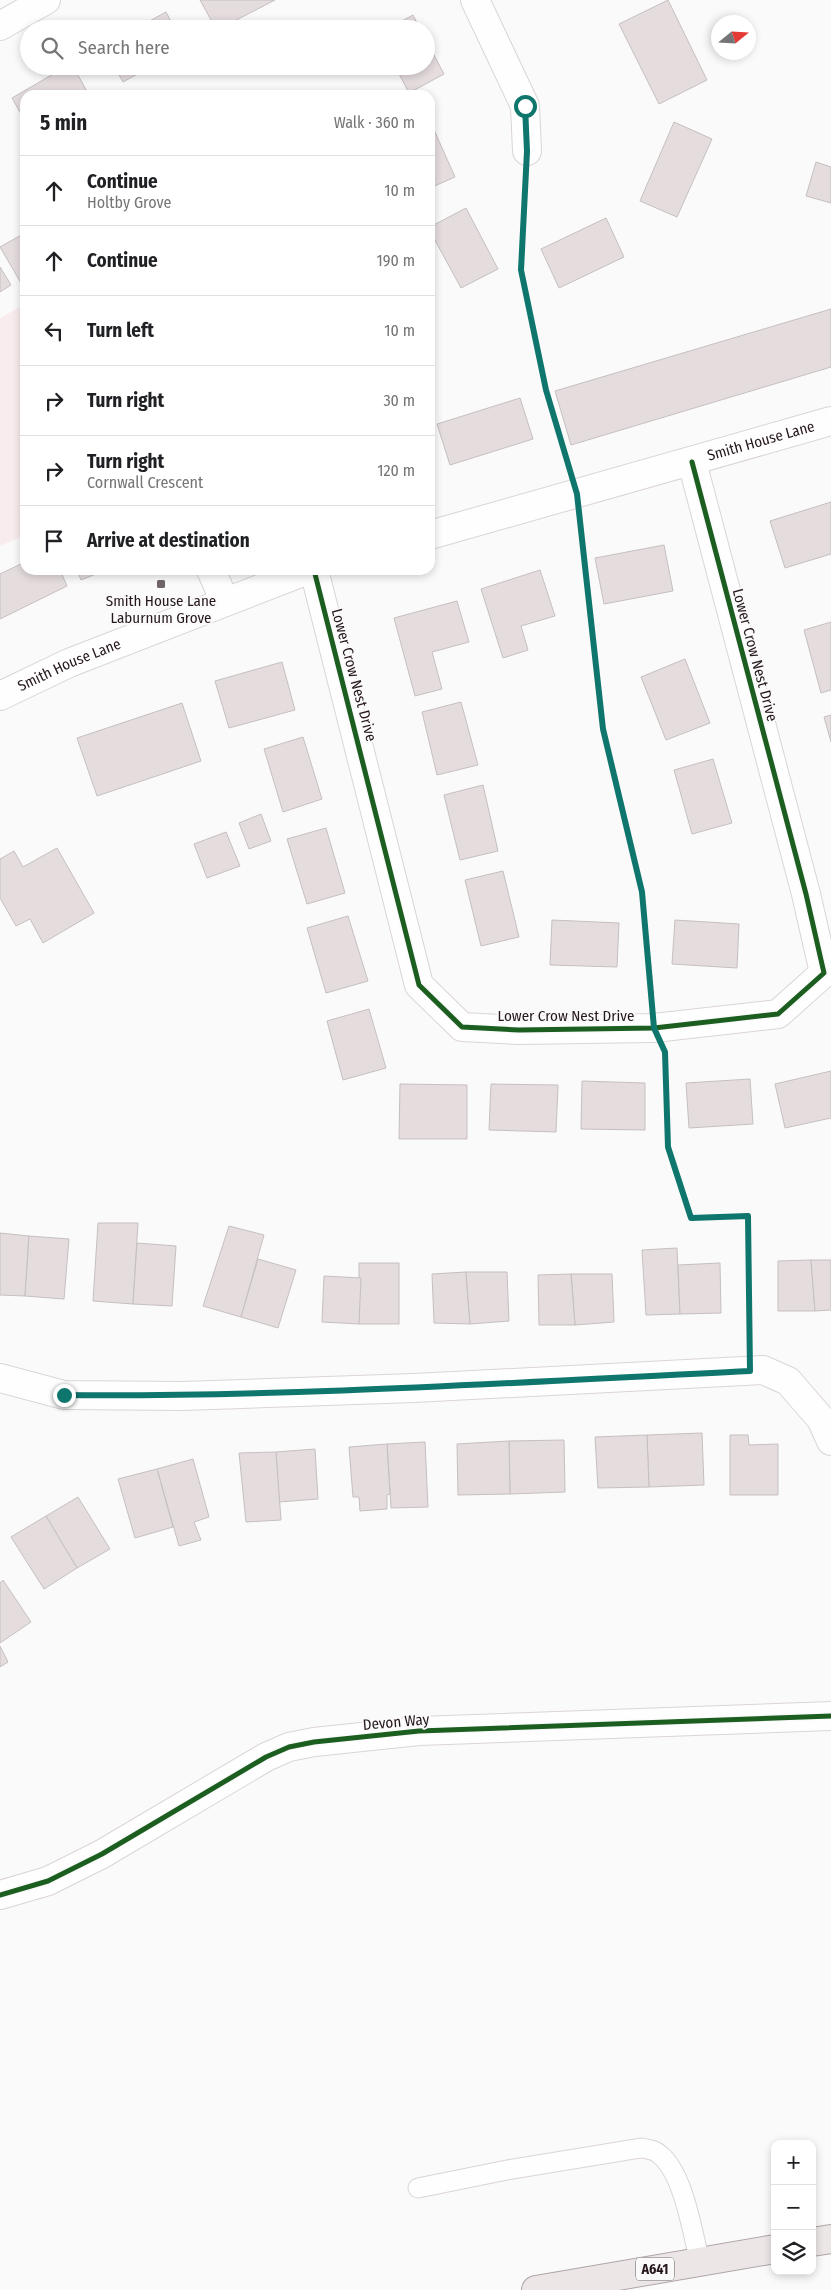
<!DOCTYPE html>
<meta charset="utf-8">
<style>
body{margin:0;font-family:"Fira Sans Condensed",sans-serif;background:#f6f6f6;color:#202124}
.controls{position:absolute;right:15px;bottom:15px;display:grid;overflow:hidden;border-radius:10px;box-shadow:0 2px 8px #0003}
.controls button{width:45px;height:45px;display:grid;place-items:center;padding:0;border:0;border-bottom:1px solid #e0e0e0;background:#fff;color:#202124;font:25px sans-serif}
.compass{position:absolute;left:711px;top:15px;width:45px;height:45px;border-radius:50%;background:#fff;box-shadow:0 2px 8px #0003;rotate:72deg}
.stop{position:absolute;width:15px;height:15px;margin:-11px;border:4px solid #0f766e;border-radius:50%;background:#fff}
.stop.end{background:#0f766e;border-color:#fff;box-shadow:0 1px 5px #0008}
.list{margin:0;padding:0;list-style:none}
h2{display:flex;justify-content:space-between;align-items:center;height:65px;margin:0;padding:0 20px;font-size:21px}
h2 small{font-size:16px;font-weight:400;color:#757577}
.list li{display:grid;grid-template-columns:32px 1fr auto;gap:15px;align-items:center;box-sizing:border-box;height:70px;padding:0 20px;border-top:1px solid #e0e0e0}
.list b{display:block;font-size:19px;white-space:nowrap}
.list p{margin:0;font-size:16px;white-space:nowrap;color:#757577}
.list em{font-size:16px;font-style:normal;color:#757577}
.icon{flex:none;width:28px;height:28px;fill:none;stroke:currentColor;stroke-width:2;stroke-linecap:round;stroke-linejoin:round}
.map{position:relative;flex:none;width:831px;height:2290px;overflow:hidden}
.search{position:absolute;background:#fff;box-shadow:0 2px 8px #0003;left:20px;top:20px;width:415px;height:55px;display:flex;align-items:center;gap:12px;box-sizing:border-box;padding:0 18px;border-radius:28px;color:#757577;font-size:19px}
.panel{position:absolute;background:#fff;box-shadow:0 2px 8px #0003;left:20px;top:90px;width:415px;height:485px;border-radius:15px}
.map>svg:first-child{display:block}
.green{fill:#f9ecee}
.building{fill:#e5dcde;stroke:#c6bfc0}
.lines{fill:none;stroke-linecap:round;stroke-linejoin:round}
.service-casing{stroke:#dcd4d6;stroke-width:21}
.minor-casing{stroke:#dcd4d6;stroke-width:30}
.primary-casing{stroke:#b0a5a9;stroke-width:30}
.path{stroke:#d6d5d5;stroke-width:3;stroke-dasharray:2.5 2.5;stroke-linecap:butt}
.service{stroke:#fefefe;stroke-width:19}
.minor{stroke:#fefefe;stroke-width:28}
.primary{stroke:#ece6e7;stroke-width:28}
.cycleway-casing{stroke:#fafafa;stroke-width:8}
.cycleway{stroke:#1b5e20;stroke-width:5}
.route{stroke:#0f766e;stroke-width:6}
.poi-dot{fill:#706669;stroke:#fafafa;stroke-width:2}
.labels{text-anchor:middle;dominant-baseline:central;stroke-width:4;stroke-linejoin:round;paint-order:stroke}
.shield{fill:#fafafa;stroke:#655b5e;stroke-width:1}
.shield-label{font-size:14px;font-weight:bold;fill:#25171b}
.street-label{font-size:15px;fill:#25171b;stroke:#fafafa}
.poi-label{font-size:15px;fill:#25171b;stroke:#fafafa}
</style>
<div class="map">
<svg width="831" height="2290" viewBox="0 0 831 2290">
<rect width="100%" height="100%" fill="#fafafa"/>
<path class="green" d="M 25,304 L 25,535 L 0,546 L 0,318 Z"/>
<g class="building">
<path d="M 200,0 L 275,0 L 219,29 L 216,29 Z"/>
<path d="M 668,0 L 707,80 L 659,104 L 619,24 Z"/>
<path d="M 166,12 L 175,29 L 135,29 Z"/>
<path d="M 413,15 L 420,29 L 387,29 Z"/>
<path d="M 426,40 L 444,74 L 409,93 L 395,66 L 426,66 Z"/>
<path d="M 67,66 L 73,66 L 89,95 L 25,95 L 25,121 L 12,98 Z"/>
<path d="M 114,66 L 152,66 L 123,82 Z"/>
<path d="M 430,121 L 455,177 L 430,188 Z"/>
<path d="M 674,122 L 712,139 L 677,217 L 640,201 Z"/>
<path d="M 816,162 L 831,167 L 831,203 L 806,196 Z"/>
<path d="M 466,208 L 498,269 L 461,288 L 430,231 L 430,227 Z"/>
<path d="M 606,218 L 624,257 L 559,288 L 541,249 Z"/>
<path d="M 25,233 L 25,281 L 21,283 L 0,247 Z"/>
<path d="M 0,267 L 11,285 L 0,292 Z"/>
<path d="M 831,309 L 831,367 L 571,445 L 555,391 Z"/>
<path d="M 520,398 L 533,439 L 450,465 L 437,424 Z"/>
<path d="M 831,502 L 831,554 L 785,568 L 770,521 Z"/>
<path d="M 664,545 L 673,591 L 604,604 L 595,558 Z"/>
<path d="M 25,562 L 25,570 L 60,570 L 67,586 L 0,619 L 0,574 Z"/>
<path d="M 77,570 L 106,570 L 81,580 Z"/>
<path d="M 540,570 L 555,616 L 521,626 L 528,650 L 503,658 L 481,589 Z"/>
<path d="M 457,601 L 469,642 L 432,652 L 442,689 L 415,696 L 394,618 Z"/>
<path d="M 831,622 L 831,690 L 821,693 L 804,630 Z"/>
<path d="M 685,659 L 710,723 L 666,740 L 641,677 Z"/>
<path d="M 282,662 L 295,710 L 229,728 L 215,681 Z"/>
<path d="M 461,702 L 478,765 L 437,775 L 422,712 Z"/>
<path d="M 182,703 L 201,761 L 97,796 L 77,738 Z"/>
<path d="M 831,715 L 831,742 L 824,717 Z"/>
<path d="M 303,737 L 322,799 L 283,812 L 264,749 Z"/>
<path d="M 713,759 L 732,823 L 692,834 L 674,770 Z"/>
<path d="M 483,785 L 498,851 L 460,860 L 444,795 Z"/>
<path d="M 261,814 L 271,841 L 249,849 L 239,823 Z"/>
<path d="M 326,828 L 345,893 L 307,904 L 287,839 Z"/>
<path d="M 226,832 L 240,866 L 207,878 L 194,844 Z"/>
<path d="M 57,848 L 94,913 L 43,943 L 30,919 L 16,926 L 0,898 L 0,859 L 14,851 L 23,867 Z"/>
<path d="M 503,871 L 519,937 L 481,946 L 465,880 Z"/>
<path d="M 348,916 L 368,981 L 326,993 L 307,928 Z"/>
<path d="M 552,920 L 619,923 L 617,967 L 550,965 Z"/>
<path d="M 675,920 L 739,924 L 737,968 L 672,964 Z"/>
<path d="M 369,1009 L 386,1068 L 343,1080 L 327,1021 Z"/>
<path d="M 831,1071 L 831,1118 L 785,1128 L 775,1084 Z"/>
<path d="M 750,1079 L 753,1124 L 689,1128 L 686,1083 Z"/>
<path d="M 582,1081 L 645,1083 L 645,1130 L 581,1129 Z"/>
<path d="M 400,1084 L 467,1085 L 467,1139 L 399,1139 Z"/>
<path d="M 491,1084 L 558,1085 L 556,1132 L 489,1130 Z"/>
<path d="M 98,1223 L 138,1223 L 133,1304 L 93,1301 Z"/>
<path d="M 229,1226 L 264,1235 L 241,1317 L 203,1306 Z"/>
<path d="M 0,1233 L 29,1236 L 25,1296 L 0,1295 Z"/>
<path d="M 29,1236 L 69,1239 L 64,1299 L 25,1296 Z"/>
<path d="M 137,1243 L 176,1246 L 172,1306 L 133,1304 Z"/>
<path d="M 677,1248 L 680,1314 L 646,1315 L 642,1250 Z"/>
<path d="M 258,1259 L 296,1270 L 278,1328 L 241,1317 Z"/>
<path d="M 811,1260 L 815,1311 L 778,1311 L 778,1261 Z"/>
<path d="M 811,1260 L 831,1260 L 831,1310 L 815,1311 Z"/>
<rect x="359" y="1263" width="40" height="61"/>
<path d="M 720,1263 L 721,1313 L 680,1314 L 678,1265 Z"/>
<path d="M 466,1272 L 470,1324 L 434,1323 L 432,1274 Z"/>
<path d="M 466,1272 L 507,1272 L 509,1321 L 470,1324 Z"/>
<path d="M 571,1274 L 612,1274 L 614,1322 L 575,1325 Z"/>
<path d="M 571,1274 L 575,1325 L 539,1325 L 538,1275 Z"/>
<path d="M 324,1276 L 361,1278 L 359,1324 L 322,1322 Z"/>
<path d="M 702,1433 L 704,1485 L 649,1487 L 647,1435 Z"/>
<path d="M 647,1435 L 649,1487 L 598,1488 L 595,1437 Z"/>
<path d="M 730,1435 L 748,1435 L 749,1445 L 778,1444 L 778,1495 L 730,1495 Z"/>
<path d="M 564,1440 L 565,1492 L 510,1494 L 509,1441 Z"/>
<path d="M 509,1441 L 510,1494 L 458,1495 L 457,1444 Z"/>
<path d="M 425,1442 L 428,1507 L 391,1508 L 387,1444 Z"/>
<path d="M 387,1444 L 390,1494 L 387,1495 L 387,1509 L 360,1511 L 359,1497 L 353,1497 L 349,1447 Z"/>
<path d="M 315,1449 L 318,1499 L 279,1502 L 276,1452 Z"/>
<path d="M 276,1452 L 281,1520 L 246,1522 L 239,1453 Z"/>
<path d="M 193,1459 L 209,1517 L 194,1522 L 201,1540 L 179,1546 L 157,1469 Z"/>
<path d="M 157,1469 L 173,1527 L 135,1538 L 118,1479 Z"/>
<path d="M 78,1497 L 110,1549 L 77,1568 L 46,1516 Z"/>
<path d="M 46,1516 L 77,1568 L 44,1589 L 11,1537 Z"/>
<path d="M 3,1580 L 31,1622 L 0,1643 L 0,1583 Z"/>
<path d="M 0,1646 L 8,1662 L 0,1667 Z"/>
</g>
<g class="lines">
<g class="service-casing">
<path id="service" d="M 418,2188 L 507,2170 L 641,2148 C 647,2149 655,2150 659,2154 C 684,2173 692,2232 700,2262"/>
</g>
<g class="minor-casing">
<g id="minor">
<path d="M 475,0 L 525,106 L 527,151"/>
<path d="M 0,26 L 46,0"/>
<path id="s1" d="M 430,535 L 831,421"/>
<path d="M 211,570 L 225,602"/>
<path d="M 314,570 L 419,985 L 462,1027 L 519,1030 L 654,1028 L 778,1014 L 824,973 L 806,894 L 692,462"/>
<path id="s2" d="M 0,696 L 69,663 L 308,570"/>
<path d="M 0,1378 L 64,1395 L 183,1396 L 414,1388 L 763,1370 L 788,1381 L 821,1419 L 831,1441"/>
<path d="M 0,1895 L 48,1881 L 102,1854 L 266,1757 L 289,1747 L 314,1742 L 419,1731 L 831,1716"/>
</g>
</g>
<g class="primary-casing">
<g id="primary">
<path d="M 812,2242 L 831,2239"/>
<path d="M 536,2290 L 775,2249"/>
</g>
</g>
<g class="path">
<path d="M 525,184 L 521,270 L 546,390 L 567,462"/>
<path d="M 580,527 L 603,729 L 642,892 L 653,994"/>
<path d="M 666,1060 L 668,1147 L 691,1218 L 748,1216 L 750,1337"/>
</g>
<use href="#service" class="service"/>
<use href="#minor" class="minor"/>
<use href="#primary" class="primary"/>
<g class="cycleway-casing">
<g id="cycleway">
<path d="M 314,570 L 419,985 L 462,1027 L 519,1030 L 654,1028 L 778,1014 L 824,973 L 806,894 L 692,462"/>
<path d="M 0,1895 L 48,1881 L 102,1854 L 266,1757 L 289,1747 L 314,1742 L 419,1731 L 831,1716"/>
</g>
</g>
<use href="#cycleway" class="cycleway"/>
</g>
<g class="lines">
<path class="route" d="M 64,1395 C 293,1397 522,1382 750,1371 L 748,1216 L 691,1218 L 668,1147 L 665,1052 L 654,1028 L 642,892 L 603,729 L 577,494 L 546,390 L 521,270 L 527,151 L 525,106"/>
</g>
<rect class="poi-dot" x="156" y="579" width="10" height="10" rx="2.5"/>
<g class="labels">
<rect class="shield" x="636" y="2257.5" width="38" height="23" rx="4"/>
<g class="shield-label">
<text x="655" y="2269">A641</text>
</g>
<g class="street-label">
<text stroke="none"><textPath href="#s1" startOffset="344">Smith House Lane</textPath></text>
<text transform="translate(755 655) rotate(75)">Lower Crow Nest Drive</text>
<text stroke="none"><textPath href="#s2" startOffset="76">Smith House Lane</textPath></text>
<text transform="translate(354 675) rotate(75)">Lower Crow Nest Drive</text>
<text x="566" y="1016">Lower Crow Nest Drive</text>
<text transform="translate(396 1722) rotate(-5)">Devon Way</text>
</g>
<g class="poi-label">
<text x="161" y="601">Smith House Lane<tspan x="161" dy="17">Laburnum Grove</tspan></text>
</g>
</g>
</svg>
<div class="controls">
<button>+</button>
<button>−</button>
<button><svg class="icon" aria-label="layers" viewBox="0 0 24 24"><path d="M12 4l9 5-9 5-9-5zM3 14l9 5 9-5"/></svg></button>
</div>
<svg class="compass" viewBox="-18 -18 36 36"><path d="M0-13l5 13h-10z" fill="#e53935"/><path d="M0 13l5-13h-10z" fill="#757577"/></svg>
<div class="stop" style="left:525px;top:106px"></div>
<div class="stop end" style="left:64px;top:1395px"></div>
<div class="search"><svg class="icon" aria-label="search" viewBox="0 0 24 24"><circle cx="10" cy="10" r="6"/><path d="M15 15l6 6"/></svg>Search here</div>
<section class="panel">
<h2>5 min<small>Walk · 360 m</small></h2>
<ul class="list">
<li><svg class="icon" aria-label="ahead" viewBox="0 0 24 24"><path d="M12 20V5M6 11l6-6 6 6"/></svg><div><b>Continue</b><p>Holtby Grove</p></div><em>10 m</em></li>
<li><svg class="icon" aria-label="ahead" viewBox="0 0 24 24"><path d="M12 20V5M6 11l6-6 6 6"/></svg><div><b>Continue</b></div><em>190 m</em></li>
<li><svg class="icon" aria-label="left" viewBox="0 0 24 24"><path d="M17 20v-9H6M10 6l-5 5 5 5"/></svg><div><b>Turn left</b></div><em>10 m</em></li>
<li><svg class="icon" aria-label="right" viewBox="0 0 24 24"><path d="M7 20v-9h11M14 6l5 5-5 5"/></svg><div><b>Turn right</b></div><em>30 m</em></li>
<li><svg class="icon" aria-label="right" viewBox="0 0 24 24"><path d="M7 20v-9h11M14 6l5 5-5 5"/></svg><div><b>Turn right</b><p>Cornwall Crescent</p></div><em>120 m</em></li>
<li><svg class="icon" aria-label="arrive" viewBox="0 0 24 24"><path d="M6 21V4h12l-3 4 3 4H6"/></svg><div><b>Arrive at destination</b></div></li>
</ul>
</section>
</div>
